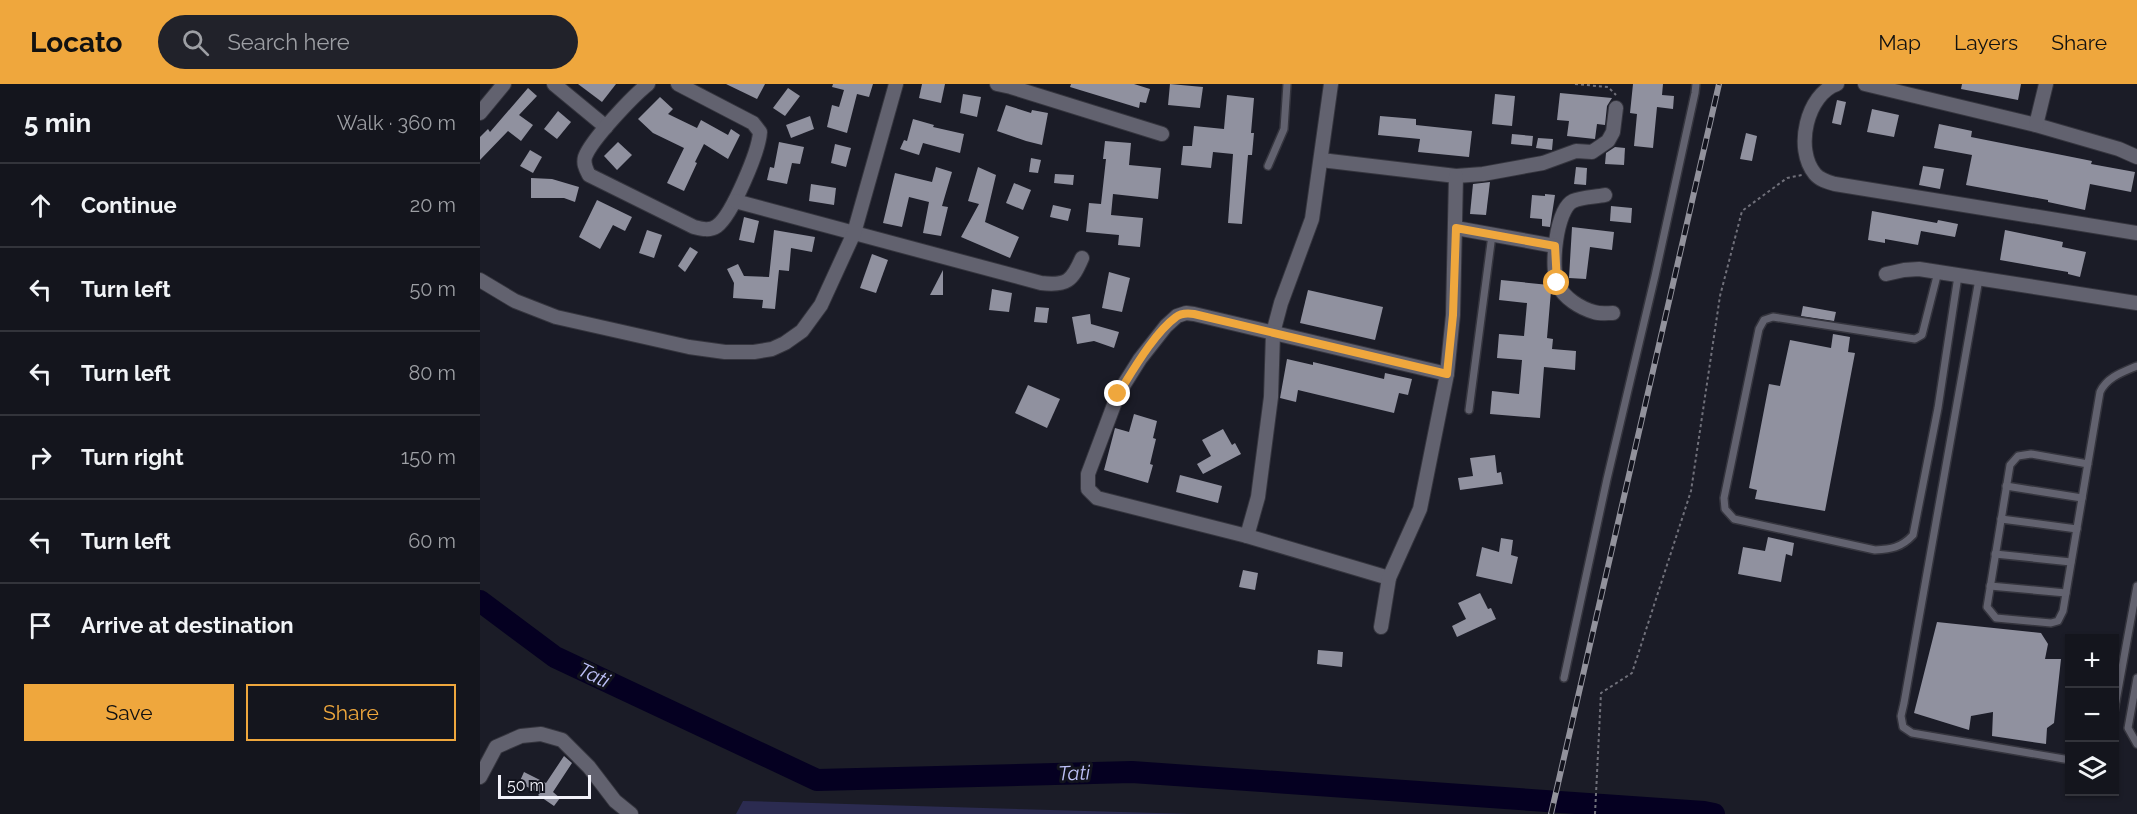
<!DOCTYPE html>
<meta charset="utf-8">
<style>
body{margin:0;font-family:Raleway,sans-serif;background:#21222a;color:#f1f3f6}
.controls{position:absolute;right:18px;bottom:18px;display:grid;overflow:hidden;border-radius:0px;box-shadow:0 2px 4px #0004}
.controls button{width:54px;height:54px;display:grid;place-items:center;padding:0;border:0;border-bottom:2px solid #33343b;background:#14151d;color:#f1f3f6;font:30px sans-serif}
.scale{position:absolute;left:18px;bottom:15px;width:93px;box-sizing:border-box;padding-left:6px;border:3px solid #f2f2fa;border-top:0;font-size:16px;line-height:21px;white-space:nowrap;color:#f2f2fa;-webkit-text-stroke:4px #12131d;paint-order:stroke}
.stop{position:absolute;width:18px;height:18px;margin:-14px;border:4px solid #efa73d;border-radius:50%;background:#fff}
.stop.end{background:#efa73d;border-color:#fff;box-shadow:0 2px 6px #0008}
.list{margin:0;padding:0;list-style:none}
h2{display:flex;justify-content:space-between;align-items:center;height:78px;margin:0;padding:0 24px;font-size:26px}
h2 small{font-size:20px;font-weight:400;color:#9d9fa4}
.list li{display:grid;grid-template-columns:39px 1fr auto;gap:18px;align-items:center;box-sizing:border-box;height:84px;padding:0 24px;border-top:2px solid #33343b}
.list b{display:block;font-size:22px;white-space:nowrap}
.list em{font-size:20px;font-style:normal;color:#9d9fa4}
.actions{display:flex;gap:12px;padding:18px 24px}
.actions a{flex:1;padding:14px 0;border:2px solid #efa73d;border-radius:0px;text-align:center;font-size:21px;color:#efa73d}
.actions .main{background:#efa73d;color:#111}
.icon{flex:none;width:33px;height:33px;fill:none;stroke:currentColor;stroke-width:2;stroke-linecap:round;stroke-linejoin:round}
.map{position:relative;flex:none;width:1657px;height:730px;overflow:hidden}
header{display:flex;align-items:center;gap:36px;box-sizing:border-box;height:84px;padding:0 30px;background:#efa73d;color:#111}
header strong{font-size:28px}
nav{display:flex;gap:33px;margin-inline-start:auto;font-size:21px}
.search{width:420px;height:54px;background:#21222a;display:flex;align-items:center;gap:15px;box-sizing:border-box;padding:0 21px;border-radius:33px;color:#9d9fa4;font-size:22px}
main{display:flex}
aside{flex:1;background:#14151d}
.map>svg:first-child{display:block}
.green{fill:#2b2b50}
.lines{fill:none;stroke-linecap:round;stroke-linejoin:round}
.river{stroke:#050021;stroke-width:22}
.building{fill:#90919f}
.service-casing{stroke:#35353e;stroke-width:10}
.minor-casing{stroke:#35353e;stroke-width:16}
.path{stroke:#71717b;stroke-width:2;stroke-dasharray:3 3;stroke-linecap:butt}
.service{stroke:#62626f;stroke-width:7}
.minor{stroke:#62626f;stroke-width:14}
.rail-casing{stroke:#92929c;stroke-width:6}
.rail{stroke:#12131d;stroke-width:4;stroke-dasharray:11;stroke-linecap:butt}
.route{stroke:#efa73d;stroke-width:8}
.labels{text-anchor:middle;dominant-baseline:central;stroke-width:6;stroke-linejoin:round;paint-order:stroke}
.water-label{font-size:20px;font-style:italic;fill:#bec1f8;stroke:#12131d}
</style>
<header>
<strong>Locato</strong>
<div class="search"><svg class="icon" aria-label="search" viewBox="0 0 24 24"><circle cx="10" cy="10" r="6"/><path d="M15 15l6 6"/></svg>Search here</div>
<nav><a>Map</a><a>Layers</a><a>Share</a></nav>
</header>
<main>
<aside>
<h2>5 min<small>Walk · 360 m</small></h2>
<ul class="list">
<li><svg class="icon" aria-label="ahead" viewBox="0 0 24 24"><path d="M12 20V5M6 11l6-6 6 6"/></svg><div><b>Continue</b></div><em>20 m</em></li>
<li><svg class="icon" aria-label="left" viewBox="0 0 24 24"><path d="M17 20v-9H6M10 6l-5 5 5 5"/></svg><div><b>Turn left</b></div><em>50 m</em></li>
<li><svg class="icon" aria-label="left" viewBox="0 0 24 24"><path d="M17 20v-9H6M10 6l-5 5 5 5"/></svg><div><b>Turn left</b></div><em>80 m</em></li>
<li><svg class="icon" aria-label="right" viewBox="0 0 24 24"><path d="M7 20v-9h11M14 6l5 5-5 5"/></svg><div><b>Turn right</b></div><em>150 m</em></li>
<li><svg class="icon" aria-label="left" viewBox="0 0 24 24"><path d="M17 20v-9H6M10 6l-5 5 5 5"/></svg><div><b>Turn left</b></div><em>60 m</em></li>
<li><svg class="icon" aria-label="arrive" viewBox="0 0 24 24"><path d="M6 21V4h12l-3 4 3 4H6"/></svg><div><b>Arrive at destination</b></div></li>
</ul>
<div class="actions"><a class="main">Save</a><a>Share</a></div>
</aside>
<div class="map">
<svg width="1657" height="730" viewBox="0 0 1657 730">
<rect width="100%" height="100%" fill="#1b1c27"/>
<path class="green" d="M 263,717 L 712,730 L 256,730 Z"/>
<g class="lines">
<path class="river" d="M 0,517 L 75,573 L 337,696 L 652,688 L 1224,728 L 1234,730"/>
</g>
<g class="building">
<path d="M 98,0 L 136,0 L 122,18 Z"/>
<path d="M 246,0 L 285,0 L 277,15 Z"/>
<path d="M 353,0 L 393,0 L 389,13 L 377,10 L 367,49 L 347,43 L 352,21 L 359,23 L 364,6 L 352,3 Z"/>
<path d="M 442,0 L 465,0 L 461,19 L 439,14 Z"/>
<path d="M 591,0 L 654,0 L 670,5 L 666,19 L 660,18 L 659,24 L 590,3 Z"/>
<path d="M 690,0 L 723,3 L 720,24 L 688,21 Z"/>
<path d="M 1153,0 L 1183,0 L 1182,11 L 1194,12 L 1193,25 L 1177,23 L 1173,64 L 1154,62 L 1157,30 L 1150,29 Z"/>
<path d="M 1482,0 L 1541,0 L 1538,16 L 1481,5 Z"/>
<path d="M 48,4 L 57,12 L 39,31 L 53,41 L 41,57 L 28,47 L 0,76 L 0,53 L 8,45 L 10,48 Z"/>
<path d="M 308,4 L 320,12 L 305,32 L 293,24 Z"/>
<path d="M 1080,9 L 1132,14 L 1127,22 L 1125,41 L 1117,40 L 1115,55 L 1087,52 L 1089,37 L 1077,36 Z"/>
<path d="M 483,10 L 501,13 L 497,33 L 480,29 Z"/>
<path d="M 1015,10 L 1035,12 L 1032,42 L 1012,40 Z"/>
<path d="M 747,11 L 774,14 L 771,49 L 774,49 L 772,71 L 768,71 L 762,140 L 748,139 L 753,70 L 733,68 L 731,84 L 701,81 L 703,62 L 712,62 L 714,42 L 744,45 Z"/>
<path d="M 180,13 L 193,25 L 188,30 L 217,44 L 221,36 L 248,51 L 251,45 L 260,51 L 248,75 L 224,60 L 215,78 L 217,79 L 204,107 L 187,99 L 204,64 L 173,49 L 158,35 Z"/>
<path d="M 1357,16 L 1366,18 L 1361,41 L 1352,39 Z"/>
<path d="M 526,21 L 551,29 L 552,26 L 568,29 L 562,61 L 546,57 L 517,47 Z"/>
<path d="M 1392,25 L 1419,31 L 1414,53 L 1387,48 Z"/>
<path d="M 78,27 L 91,38 L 77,55 L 64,45 Z"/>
<path d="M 330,32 L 334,45 L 311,54 L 306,41 Z"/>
<path d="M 900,32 L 936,35 L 936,41 L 992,47 L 989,73 L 938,68 L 940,55 L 898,51 Z"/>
<path d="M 433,35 L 454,41 L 453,43 L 484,50 L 480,69 L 443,59 L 439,71 L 420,65 L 424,56 L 427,57 Z"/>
<path d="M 1459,40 L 1492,47 L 1491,53 L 1612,77 L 1611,80 L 1655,88 L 1651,108 L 1610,100 L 1605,126 L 1568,118 L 1568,116 L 1486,101 L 1492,71 L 1454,64 Z"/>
<path d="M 1266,49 L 1277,52 L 1272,77 L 1260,75 Z"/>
<path d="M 1032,50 L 1053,52 L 1052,62 L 1031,60 Z"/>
<path d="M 1058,54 L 1073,55 L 1072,66 L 1056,64 Z"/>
<path d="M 625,57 L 651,59 L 649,81 L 681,84 L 678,115 L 633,110 L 631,131 L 663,134 L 660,163 L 638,161 L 639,151 L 606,148 L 609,119 L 621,120 L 626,75 L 623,75 Z"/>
<path d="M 138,58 L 152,71 L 137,86 L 124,72 Z"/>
<path d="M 299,58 L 324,63 L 320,80 L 312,79 L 307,100 L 287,96 L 290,83 L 294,84 Z"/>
<path d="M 355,60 L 371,64 L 366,83 L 351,79 Z"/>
<path d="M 1135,63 L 1145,64 L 1144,81 L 1125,80 L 1126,69 Z"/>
<path d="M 50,66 L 62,73 L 53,89 L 40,82 Z"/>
<path d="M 551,74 L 561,76 L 558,89 L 549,88 Z"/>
<path d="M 1443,82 L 1464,85 L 1460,105 L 1439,101 Z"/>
<path d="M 456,83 L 472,88 L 462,122 L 468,123 L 461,152 L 443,149 L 449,118 L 429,113 L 422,143 L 403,139 L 415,89 L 452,98 Z"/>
<path d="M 498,83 L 516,91 L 505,138 L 539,153 L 530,174 L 481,153 L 499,120 L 488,117 Z"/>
<path d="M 1096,83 L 1107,84 L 1106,101 L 1094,100 Z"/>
<path d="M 575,90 L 594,91 L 593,101 L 574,99 Z"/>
<path d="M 51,94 L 72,95 L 99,103 L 95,118 L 84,114 L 51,114 Z"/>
<path d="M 1010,98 L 1006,131 L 990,130 L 993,100 Z"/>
<path d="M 534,99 L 551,106 L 543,126 L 526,119 Z"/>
<path d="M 331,100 L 356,104 L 354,121 L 329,117 Z"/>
<path d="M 1065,110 L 1075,111 L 1070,143 L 1062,142 L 1062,135 L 1050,134 L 1052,111 L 1065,112 Z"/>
<path d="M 117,116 L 152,133 L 145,147 L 133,141 L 120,165 L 99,153 Z"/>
<path d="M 573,121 L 591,125 L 588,137 L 570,133 Z"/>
<path d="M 1131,122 L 1152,124 L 1151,139 L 1130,137 Z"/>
<path d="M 1392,127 L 1457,139 L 1458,136 L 1478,140 L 1475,153 L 1441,147 L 1438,161 L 1405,155 L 1405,159 L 1388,156 Z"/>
<path d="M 264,133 L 279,137 L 274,159 L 259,156 Z"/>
<path d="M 1092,143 L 1134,148 L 1132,166 L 1110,163 L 1106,195 L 1089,194 Z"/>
<path d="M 167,146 L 182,151 L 174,174 L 159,169 Z"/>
<path d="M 294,146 L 335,153 L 332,168 L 311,164 L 309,187 L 299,186 L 295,225 L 282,224 L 283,216 L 253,214 L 254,199 L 247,185 L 258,180 L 264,192 L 289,193 Z"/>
<path d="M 1525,146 L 1583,158 L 1582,163 L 1606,168 L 1600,193 L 1588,190 L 1588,188 L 1520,176 Z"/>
<path d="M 210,163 L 218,168 L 205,188 L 198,182 Z"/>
<path d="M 392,170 L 408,176 L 396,209 L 380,204 Z"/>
<path d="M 463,186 L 463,211 L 450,211 Z"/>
<path d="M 629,188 L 650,194 L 642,228 L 622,224 Z"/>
<path d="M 1021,196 L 1069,201 L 1071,207 L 1067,254 L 1073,255 L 1072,265 L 1096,267 L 1095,286 L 1064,283 L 1060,334 L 1010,330 L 1012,307 L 1039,310 L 1042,276 L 1017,274 L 1019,250 L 1044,252 L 1047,219 L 1019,216 Z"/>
<path d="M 512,205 L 532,209 L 529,228 L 509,226 Z"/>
<path d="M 828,206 L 903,223 L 895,256 L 820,239 Z"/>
<path d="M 1323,222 L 1356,228 L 1354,237 L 1321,232 Z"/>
<path d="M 556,223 L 569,224 L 567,239 L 554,238 Z"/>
<path d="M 610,230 L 611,240 L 639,248 L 634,264 L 614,257 L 597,260 L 592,233 Z"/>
<path d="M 1353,250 L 1370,253 L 1368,268 L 1375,269 L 1345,427 L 1275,415 L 1277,406 L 1269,404 L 1289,300 L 1300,302 L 1310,256 L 1351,264 Z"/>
<path d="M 807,275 L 833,281 L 833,278 L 904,295 L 905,289 L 932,295 L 928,311 L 919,309 L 914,329 L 818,306 L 816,318 L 800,314 Z"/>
<path d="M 548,301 L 580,315 L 567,344 L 535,329 Z"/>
<path d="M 654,330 L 677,337 L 673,354 L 676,355 L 670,380 L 673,381 L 668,399 L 624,386 L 635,344 L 649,348 Z"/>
<path d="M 743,345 L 752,361 L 755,359 L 761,370 L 723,390 L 717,380 L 731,372 L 722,356 Z"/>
<path d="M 1015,371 L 1017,389 L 1021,388 L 1023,400 L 980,406 L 978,394 L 993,392 L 990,374 Z"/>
<path d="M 700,391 L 742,402 L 738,419 L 696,408 Z"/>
<path d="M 1288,453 L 1314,459 L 1312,472 L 1306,470 L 1301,498 L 1258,490 L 1263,463 L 1285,467 Z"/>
<path d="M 1021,454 L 1033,456 L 1031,471 L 1038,473 L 1032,500 L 996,492 L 1002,463 L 1019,468 Z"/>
<path d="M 763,486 L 778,489 L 775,506 L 759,503 Z"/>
<path d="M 1000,509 L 1008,525 L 1011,524 L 1016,535 L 977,553 L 972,542 L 986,535 L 978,519 Z"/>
<path d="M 1457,538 L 1561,549 L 1568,560 L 1565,575 L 1581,575 L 1574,639 L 1567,644 L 1566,660 L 1512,652 L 1513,628 L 1491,632 L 1489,646 L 1434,629 Z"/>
<path d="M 838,566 L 863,568 L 862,583 L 837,580 Z"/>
<path d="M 84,672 L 92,679 L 73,708 L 80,714 L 74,722 L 58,711 L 60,709 L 39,699 L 44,688 L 66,699 Z"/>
</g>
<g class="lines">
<g class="service-casing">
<g id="service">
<path d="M 788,82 L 804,45 L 807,0"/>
<path d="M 1458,188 L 1442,251 L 1435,255 L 1293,233 L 1284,236 L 1279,245 L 1244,414 L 1245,425 L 1254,435 L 1395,466 C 1411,465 1421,464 1433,451 L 1458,324 L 1478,192"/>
<path d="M 1499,195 L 1424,619 L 1421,632 L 1423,643 L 1432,649 L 1590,676"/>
<path d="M 989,326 L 1012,151"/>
<path d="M 1608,380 L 1551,370 L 1538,372 L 1530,381 L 1507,523 L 1516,534 L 1571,539 L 1578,537 L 1583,527 L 1586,509 L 1620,308 C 1627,293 1643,288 1657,282"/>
<path d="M 1526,402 L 1602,414"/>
<path d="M 1521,435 L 1597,445"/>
<path d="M 1515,470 L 1591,478"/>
<path d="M 1510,502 L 1586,509"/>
<path d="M 1084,594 L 1127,395 L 1175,192 L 1215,9 L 1216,0"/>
<path d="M 1657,594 L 1648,644 L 1657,660"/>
<path d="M 1634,628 L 1657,502"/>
</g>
</g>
<g class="minor-casing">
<g id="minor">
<path d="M 74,0 L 126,43"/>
<path d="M 168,0 C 153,12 111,56 105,73 C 103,80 106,85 109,91 L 214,143 C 222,145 230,147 237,142 C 252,131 279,67 280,48 L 273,39 L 198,0"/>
<path d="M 517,0 L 531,3 L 682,50"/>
<path d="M 1357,0 C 1327,10 1314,65 1335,90 C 1340,96 1348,98 1355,100 L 1657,149"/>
<path d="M 1385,0 L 1556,41 L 1639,65 L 1657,73"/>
<path d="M 0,29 L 24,0"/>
<path d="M 1556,41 L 1566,0"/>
<path d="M 841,76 L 976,92 L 1003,90 L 1063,79 L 1096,67 L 1112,68 L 1128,57 L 1133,48 L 1136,24"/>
<path d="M 1125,111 C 1115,113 1102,113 1093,117 C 1076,125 1070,186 1078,201 C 1084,214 1100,224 1114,228 C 1120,230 1127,229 1133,229"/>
<path d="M 255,117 L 561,199 C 587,202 592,197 602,174"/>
<path d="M 976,144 L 1075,162"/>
<path d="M 1406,190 L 1424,186 L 1439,185 L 1657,219"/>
<path d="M 0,196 L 35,217 L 76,233 L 209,263 L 245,268 L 274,268 L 292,265 L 305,259 L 322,247 L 341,221 L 374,149 L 416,0"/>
<path d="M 767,452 L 778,413 L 791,313 L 793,249 L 801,219 L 832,135 L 851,0"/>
<path d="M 909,494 L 767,452 L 617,414 L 608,405 L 608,390 L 638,310 L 660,275 L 686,242 L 697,232 L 706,229 L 714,230 L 967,290"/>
<path d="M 901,543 L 909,494 L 940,425 L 967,290 L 973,231 L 976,92"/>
<path d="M 0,693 L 16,663 L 41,652 L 61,650 L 82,656 L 109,683 L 135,717 L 151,730"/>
</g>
</g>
<g class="path">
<path d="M 1095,0 L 1128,3 L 1136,11"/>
<path d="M 1115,730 L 1121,609 L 1152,589 L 1211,407 L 1240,212 L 1262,127 L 1307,94 L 1322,91"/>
</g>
<use href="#service" class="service"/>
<use href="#minor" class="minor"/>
<g class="rail-casing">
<path id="rail" d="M 1071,730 L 1239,0"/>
</g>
<use href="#rail" class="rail"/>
</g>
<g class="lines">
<path class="route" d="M 638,310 C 652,288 674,249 696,233 C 701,229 707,229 714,230 L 967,290 L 973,231 L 976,144 L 1075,162 L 1077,199"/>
</g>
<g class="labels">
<g class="water-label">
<text transform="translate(114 591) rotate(25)">Tati</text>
<text transform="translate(594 689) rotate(-2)">Tati</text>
</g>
</g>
</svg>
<div class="controls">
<button>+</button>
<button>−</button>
<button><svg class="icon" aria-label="layers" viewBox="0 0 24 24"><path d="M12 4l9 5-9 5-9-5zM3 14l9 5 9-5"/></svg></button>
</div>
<div class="scale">50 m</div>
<div class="stop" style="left:1077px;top:199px"></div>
<div class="stop end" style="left:638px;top:310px"></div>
</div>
</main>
